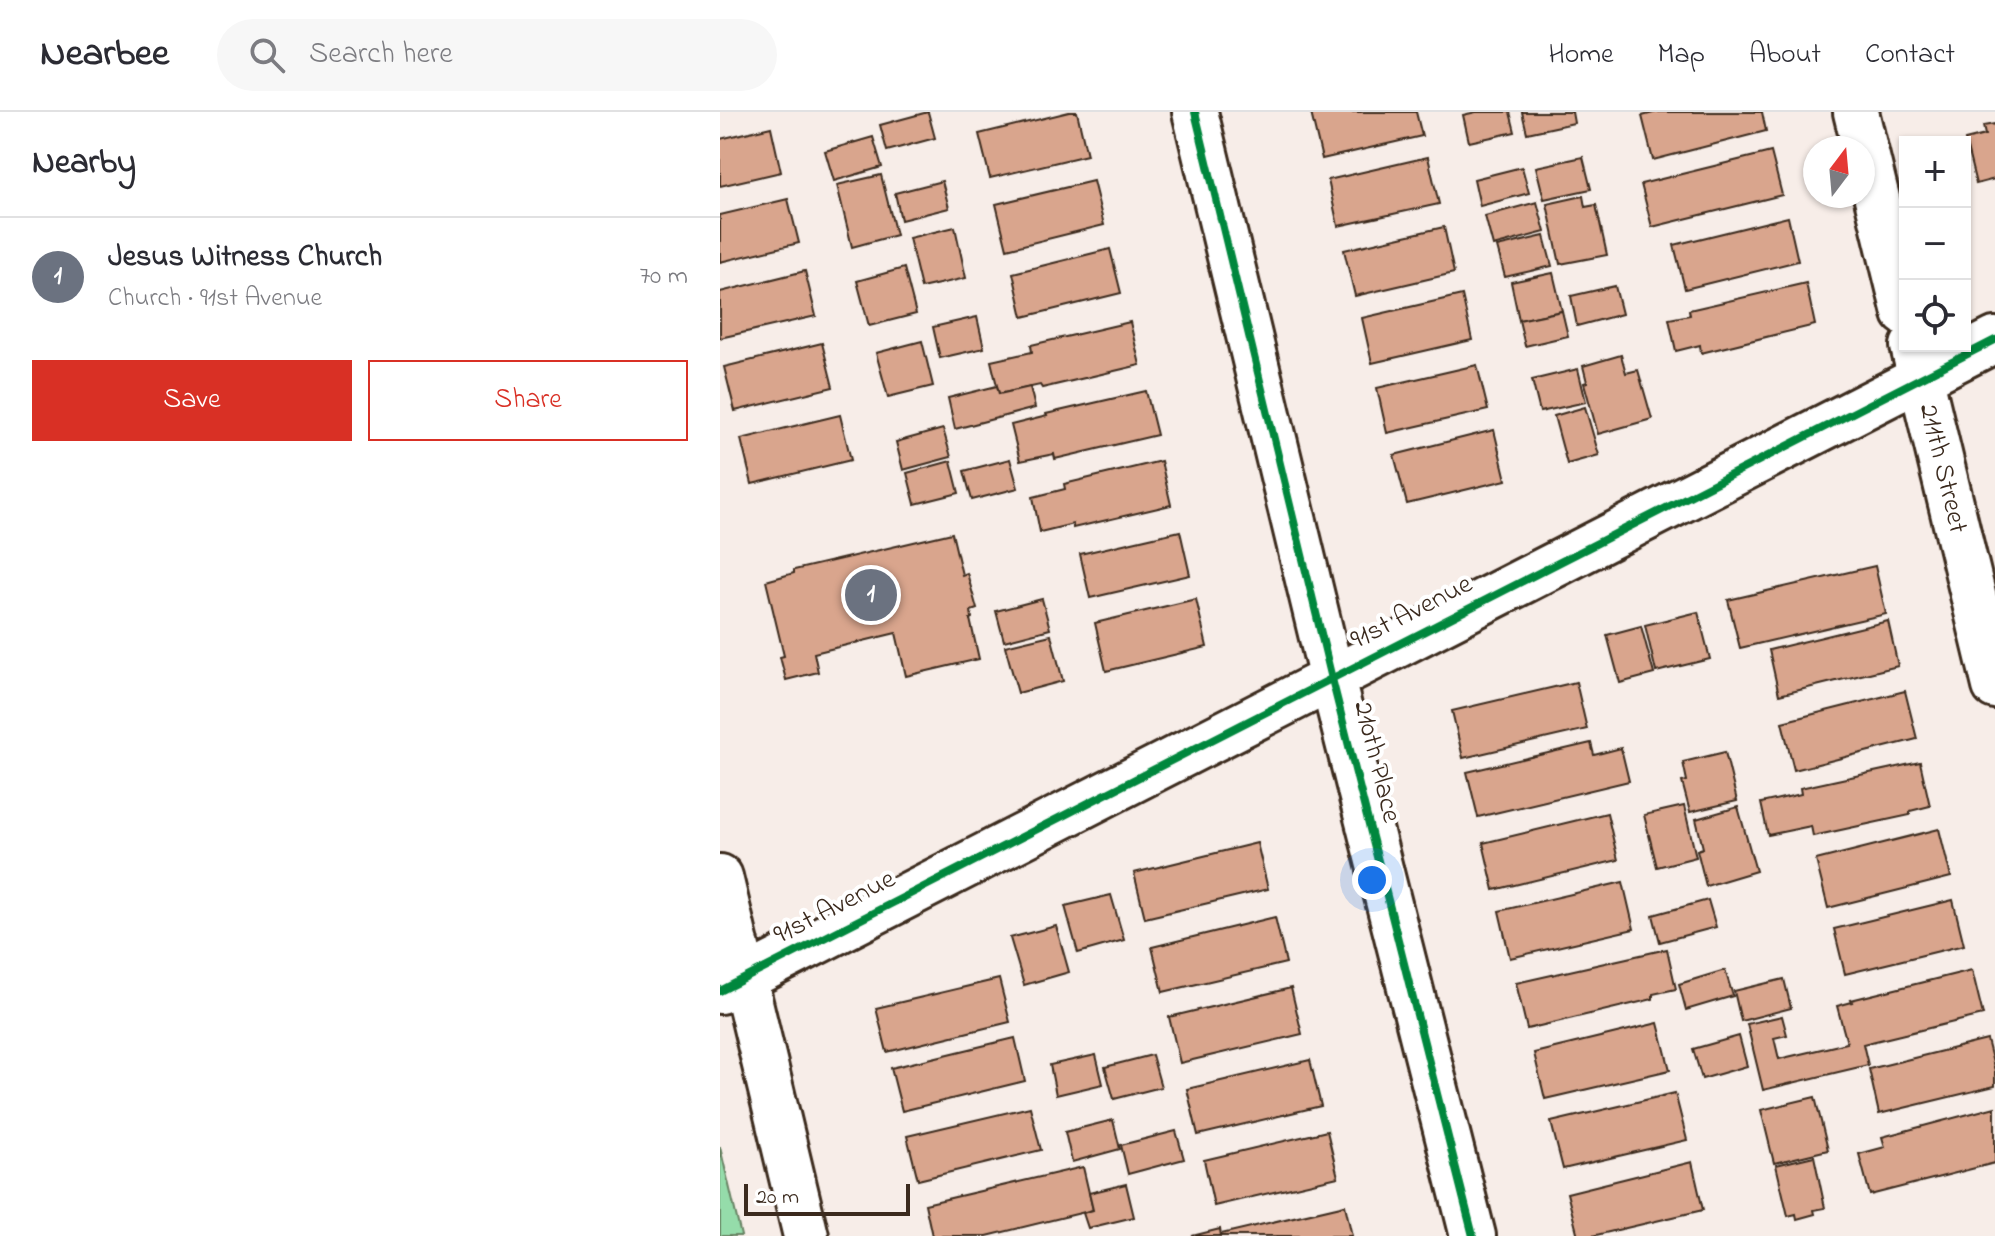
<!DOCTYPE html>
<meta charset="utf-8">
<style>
body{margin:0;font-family:"Indie Flower",sans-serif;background:#f7f7f7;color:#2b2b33}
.controls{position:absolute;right:24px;top:24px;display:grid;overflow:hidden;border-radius:0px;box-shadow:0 2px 6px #0004}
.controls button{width:72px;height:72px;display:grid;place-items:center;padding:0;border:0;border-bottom:2px solid #e1e1e2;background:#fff;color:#2b2b33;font:40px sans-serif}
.compass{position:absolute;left:1083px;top:24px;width:72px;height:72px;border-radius:50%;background:#fff;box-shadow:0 2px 6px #0004;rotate:16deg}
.scale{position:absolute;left:24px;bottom:20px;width:166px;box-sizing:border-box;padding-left:8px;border:4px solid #3b2a1e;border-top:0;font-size:22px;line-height:28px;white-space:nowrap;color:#3b2a1e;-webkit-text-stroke:6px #fff;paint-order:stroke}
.you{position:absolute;left:652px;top:768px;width:28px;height:28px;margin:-20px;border:6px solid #fff;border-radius:50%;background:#1a73e8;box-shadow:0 0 0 12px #1a73e833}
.badge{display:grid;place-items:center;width:52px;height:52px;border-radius:50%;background:#d93025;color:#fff;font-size:26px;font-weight:700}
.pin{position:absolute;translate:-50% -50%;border:4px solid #fff;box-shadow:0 2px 8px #0006}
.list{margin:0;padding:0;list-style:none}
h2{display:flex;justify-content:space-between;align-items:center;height:104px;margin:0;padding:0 32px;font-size:34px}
h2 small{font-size:26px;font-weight:400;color:#7c7c81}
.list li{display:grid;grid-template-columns:52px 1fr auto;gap:24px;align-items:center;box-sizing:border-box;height:120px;padding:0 32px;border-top:2px solid #e1e1e2}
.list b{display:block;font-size:30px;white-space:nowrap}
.list p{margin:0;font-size:26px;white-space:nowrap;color:#7c7c81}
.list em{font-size:26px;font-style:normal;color:#7c7c81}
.actions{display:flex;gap:16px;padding:24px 32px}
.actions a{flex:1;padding:18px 0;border:2px solid #d93025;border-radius:0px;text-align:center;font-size:28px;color:#d93025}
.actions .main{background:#d93025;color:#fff}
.icon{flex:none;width:44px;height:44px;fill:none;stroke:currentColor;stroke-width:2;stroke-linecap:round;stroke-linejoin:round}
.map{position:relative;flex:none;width:1275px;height:1124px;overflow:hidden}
header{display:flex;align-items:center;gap:48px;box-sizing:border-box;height:112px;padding:0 40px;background:#fff;border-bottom:2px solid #e1e1e2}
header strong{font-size:38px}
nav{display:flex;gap:44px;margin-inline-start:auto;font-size:28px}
.search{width:560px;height:72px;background:#f7f7f7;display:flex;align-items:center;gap:20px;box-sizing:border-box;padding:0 28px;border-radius:44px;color:#7c7c81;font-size:30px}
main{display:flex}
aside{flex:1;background:#fff}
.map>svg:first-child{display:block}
.green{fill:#95dcaa;stroke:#688364;stroke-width:2}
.building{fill:#d9a58d;stroke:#3b2a1e;stroke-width:2}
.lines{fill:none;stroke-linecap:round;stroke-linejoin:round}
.minor-casing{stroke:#3b2a1e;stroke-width:50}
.minor{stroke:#fff;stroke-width:44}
.cycleway-casing{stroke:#fff;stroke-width:13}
.cycleway{stroke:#00873e;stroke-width:8}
.labels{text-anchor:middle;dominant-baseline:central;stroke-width:8;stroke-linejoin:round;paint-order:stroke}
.street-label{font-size:28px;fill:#3b2a1e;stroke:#fff}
</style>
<header>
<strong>Nearbee</strong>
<div class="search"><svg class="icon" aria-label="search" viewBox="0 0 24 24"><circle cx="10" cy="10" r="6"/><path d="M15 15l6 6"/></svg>Search here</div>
<nav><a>Home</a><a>Map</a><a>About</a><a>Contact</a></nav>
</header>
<main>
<aside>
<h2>Nearby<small></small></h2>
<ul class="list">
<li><span class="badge" style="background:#6b7280">1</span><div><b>Jesus Witness Church</b><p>Church · 91st Avenue</p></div><em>70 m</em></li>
</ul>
<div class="actions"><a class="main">Save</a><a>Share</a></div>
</aside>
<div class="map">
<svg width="1275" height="1124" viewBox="0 0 1275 1124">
<rect width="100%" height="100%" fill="#f7ede8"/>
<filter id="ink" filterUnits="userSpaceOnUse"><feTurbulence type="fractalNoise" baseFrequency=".0125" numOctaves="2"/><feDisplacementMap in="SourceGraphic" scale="16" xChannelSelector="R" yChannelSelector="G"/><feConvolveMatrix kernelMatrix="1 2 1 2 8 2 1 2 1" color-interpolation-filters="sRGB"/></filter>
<g filter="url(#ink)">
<path class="green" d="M 0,1035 L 21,1124 L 0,1124 Z"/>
<g class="building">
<path d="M 208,0 L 215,26 L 167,39 L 160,13 Z"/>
<path d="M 349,0 L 357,0 L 367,43 L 270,66 L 259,22 Z"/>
<path d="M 597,0 L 696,0 L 702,24 L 602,47 L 591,1 Z"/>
<path d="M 756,0 L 790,0 L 795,20 L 749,30 L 743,3 Z"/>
<path d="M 802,0 L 852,0 L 854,11 L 807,21 Z"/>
<path d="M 937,0 L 1042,0 L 1046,19 L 933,48 L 922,4 Z"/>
<path d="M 1275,12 L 1275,67 L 1256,72 L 1245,28 L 1265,23 L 1263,14 Z"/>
<path d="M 51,15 L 61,60 L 0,74 L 0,27 Z"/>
<path d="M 153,25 L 162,55 L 114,69 L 105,39 Z"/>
<path d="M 1051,40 L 1062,83 L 932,115 L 921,72 Z"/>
<path d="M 708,45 L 719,92 L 618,114 L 608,68 Z"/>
<path d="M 863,45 L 871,77 L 824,87 L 816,55 Z"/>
<path d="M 802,55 L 809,81 L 760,94 L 754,67 Z"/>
<path d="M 161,63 L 176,123 L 132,135 L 117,73 Z"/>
<path d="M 222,69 L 229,96 L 181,108 L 175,81 Z"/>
<path d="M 373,69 L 384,113 L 287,137 L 276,92 Z"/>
<path d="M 863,84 L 865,95 L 876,93 L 887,143 L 840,152 L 827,92 Z"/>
<path d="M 68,87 L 79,131 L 0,150 L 0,103 Z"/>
<path d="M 817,90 L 825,120 L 773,134 L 765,104 Z"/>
<path d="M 1068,105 L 1078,149 L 965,177 L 954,133 Z"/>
<path d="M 235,115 L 246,166 L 201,176 L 189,126 Z"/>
<path d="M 724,115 L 734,161 L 635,184 L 624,138 Z"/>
<path d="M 824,124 L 832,154 L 785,165 L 777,135 Z"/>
<path d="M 390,137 L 401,181 L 303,205 L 293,161 Z"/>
<path d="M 184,156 L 196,202 L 149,214 L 137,169 Z"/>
<path d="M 85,159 L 96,204 L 0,226 L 0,180 Z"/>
<path d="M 833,161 L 842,199 L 799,208 L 791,170 Z"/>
<path d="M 1086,171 L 1095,213 L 981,241 L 980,233 L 956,239 L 949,207 L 970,203 L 969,198 Z"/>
<path d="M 895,174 L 902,202 L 857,214 L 851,184 Z"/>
<path d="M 742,183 L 752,228 L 652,251 L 642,206 Z"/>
<path d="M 842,199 L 848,224 L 805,234 L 799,208 Z"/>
<path d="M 257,205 L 264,236 L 220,246 L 213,215 Z"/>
<path d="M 410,210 L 420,253 L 322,276 L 320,273 L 279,282 L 271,249 L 312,240 L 311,233 Z"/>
<path d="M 202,229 L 213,274 L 168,285 L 156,241 Z"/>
<path d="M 102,231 L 113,275 L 15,299 L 4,255 Z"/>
<path d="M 901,243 L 906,261 L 918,258 L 932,307 L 878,322 L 864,271 L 867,270 L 863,254 Z"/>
<path d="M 757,253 L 768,298 L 667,321 L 657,276 Z"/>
<path d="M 858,257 L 866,290 L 820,300 L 812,268 Z"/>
<path d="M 277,274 L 279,282 L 310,275 L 315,296 L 235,317 L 228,286 Z"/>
<path d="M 426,279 L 437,323 L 335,347 L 334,342 L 300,349 L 291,313 L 327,304 L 326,302 Z"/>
<path d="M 865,295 L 879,343 L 847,352 L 834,304 Z"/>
<path d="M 120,303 L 131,348 L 32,372 L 21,327 Z"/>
<path d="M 223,317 L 231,345 L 183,358 L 176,330 Z"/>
<path d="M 774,318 L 786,368 L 687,392 L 674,343 Z"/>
<path d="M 290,347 L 298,376 L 252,388 L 244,359 Z"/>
<path d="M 231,349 L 239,381 L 195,392 L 187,361 Z"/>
<path d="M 441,349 L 451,393 L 353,416 L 353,412 L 320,420 L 313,385 L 345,377 L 344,372 Z"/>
<path d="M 460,419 L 470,463 L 370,486 L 360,442 Z"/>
<path d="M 232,421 L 242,463 L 247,461 L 257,497 L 251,499 L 252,506 L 250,507 L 259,547 L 186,564 L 176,521 L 94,541 L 98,560 L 66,568 L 60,545 L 64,544 L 46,469 L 74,461 L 74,458 Z"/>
<path d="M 1155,454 L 1166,502 L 1020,536 L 1008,488 Z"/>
<path d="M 322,487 L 330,517 L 284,529 L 276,499 Z"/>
<path d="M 476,487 L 487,535 L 386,559 L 375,511 Z"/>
<path d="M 978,500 L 990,547 L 936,560 L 925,513 Z"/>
<path d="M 1168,509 L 1178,554 L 1059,583 L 1049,538 Z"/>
<path d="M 921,514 L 934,562 L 900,571 L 887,523 Z"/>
<path d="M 331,523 L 343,569 L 298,581 L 285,534 Z"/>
<path d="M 856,570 L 867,617 L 743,646 L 732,599 Z"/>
<path d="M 1185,579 L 1197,627 L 1074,658 L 1062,610 Z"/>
<path d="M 871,631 L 874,643 L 901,636 L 909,669 L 758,705 L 747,660 Z"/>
<path d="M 1005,640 L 1017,689 L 970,700 L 962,670 L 967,669 L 963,650 Z"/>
<path d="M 1200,650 L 1210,694 L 1190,699 L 1190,703 L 1093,724 L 1091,714 L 1048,723 L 1041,691 L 1081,682 L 1080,676 Z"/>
<path d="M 964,694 L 976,745 L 937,755 L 924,703 Z"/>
<path d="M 1018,695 L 1036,759 L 986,774 L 977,738 L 983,736 L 976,707 Z"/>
<path d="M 887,701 L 898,748 L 774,778 L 763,731 Z"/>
<path d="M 1219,717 L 1231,765 L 1108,796 L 1096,748 Z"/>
<path d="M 537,731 L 548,777 L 425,806 L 414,761 Z"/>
<path d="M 903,770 L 914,817 L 790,846 L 779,799 Z"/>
<path d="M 391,783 L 404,828 L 358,841 L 345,794 Z"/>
<path d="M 988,788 L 996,815 L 940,830 L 933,803 Z"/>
<path d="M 1233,788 L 1244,833 L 1125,862 L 1114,817 Z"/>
<path d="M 555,805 L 566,851 L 443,880 L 432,835 Z"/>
<path d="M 336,814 L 349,860 L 304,873 L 290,826 Z"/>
<path d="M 947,837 L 956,877 L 933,882 L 933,887 L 807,917 L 796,871 Z"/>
<path d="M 1005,858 L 1013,884 L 966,898 L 959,872 Z"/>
<path d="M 1252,858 L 1263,903 L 1143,932 L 1148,953 L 1043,978 L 1027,912 L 1062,904 L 1067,923 L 1054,926 L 1059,947 L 1127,931 L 1117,894 L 1132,890 L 1131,888 Z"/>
<path d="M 279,867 L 290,910 L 167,940 L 156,896 Z"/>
<path d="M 1064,867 L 1071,896 L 1021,909 L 1014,879 Z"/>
<path d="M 571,876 L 582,922 L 460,951 L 449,905 Z"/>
<path d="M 938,911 L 950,958 L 825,987 L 814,941 Z"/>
<path d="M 1019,924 L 1027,954 L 982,967 L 973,937 Z"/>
<path d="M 295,926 L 305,969 L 182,999 L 171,956 Z"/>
<path d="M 1267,928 L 1275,959 L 1275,974 L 1159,1002 L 1149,957 Z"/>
<path d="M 376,943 L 383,972 L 336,983 L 330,953 Z"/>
<path d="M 432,943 L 441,975 L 394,987 L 385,955 Z"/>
<path d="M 590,948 L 601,994 L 478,1023 L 467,977 Z"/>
<path d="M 955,981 L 967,1028 L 843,1057 L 831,1010 Z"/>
<path d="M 1095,985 L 1108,1038 L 1054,1051 L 1041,998 Z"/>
<path d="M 310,995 L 321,1038 L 198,1068 L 187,1024 Z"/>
<path d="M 1275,995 L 1275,1051 L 1150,1083 L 1139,1042 L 1165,1035 L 1162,1025 Z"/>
<path d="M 393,1008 L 400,1037 L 352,1050 L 345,1020 Z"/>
<path d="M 456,1019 L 464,1047 L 408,1062 L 401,1033 Z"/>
<path d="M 607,1019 L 618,1065 L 494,1094 L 484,1048 Z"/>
<path d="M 1094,1044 L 1105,1096 L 1094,1098 L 1095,1102 L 1077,1107 L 1076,1102 L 1068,1104 L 1056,1053 Z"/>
<path d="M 972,1050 L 983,1098 L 872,1124 L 858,1124 L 847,1081 Z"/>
<path d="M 363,1055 L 373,1098 L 267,1124 L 212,1124 L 205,1092 Z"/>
<path d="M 406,1072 L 414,1105 L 368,1116 L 363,1101 L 373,1098 L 369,1081 Z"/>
<path d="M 625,1093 L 632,1124 L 501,1124 L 501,1122 Z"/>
<path d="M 500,1117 L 501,1124 L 472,1124 Z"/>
</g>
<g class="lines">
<g class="minor-casing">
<g id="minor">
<path d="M 475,0 L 612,567 L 753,1124"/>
<path d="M 1136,0 L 1185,201"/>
<path id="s1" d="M 1193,234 L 1275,574"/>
<path d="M 0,765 L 86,1124"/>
<path d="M 0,879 L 1275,228"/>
</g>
</g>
<use href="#minor" class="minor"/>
<g class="cycleway-casing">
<g id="cycleway">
<path d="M 475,0 L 612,567 L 753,1124"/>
<path d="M 0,879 L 1275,228"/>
</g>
</g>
<use href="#cycleway" class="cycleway"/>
</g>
</g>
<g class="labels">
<g class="street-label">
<text stroke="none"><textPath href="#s1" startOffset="126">211th Street</textPath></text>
<text transform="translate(692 501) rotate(-27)">91st Avenue</text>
<text transform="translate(656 650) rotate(76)">210th Place</text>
<text transform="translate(115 796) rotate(-27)">91st Avenue</text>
</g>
</g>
</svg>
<div class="controls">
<button>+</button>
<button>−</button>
<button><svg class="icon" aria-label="locate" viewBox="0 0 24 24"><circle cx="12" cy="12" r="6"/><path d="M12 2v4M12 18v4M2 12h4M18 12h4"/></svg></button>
</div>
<svg class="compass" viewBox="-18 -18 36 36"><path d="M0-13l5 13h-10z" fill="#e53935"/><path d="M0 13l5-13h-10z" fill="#7c7c81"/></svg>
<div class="scale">20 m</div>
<div class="you"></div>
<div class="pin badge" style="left:151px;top:483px;background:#6b7280">1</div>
</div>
</main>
